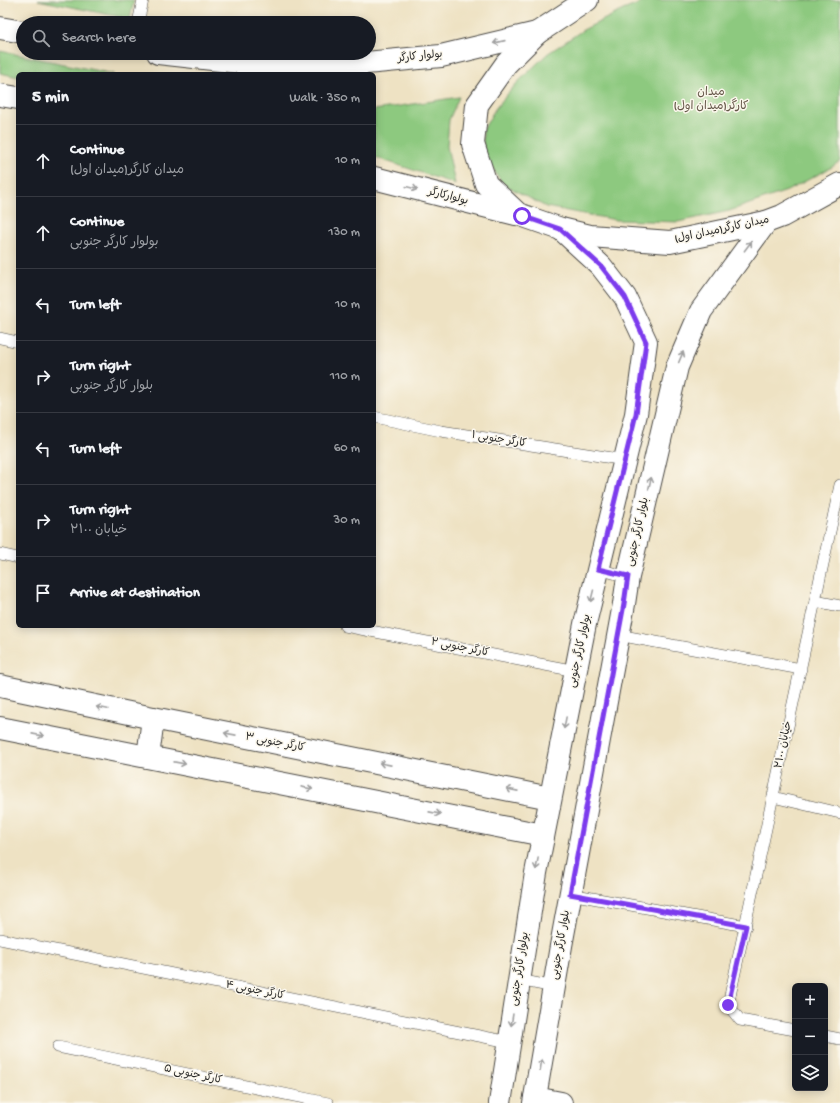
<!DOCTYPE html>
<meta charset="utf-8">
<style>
body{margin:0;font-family:"Gochi Hand","Playpen Sans Arabic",sans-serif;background:#242831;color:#f1f3f6}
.controls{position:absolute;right:12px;bottom:12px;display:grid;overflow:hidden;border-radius:6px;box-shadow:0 2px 10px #0003}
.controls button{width:36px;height:36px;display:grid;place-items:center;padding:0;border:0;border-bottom:1px solid #363941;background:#171b24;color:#f1f3f6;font:20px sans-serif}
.stop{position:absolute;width:12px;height:12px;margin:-9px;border:3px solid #7c3aed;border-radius:50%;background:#fff}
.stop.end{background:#7c3aed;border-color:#fff;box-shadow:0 1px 4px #0008}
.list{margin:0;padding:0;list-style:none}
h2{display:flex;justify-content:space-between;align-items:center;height:52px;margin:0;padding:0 16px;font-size:17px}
h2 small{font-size:13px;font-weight:400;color:#9ea1a6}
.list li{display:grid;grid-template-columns:26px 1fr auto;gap:12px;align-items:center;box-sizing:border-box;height:72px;padding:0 16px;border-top:1px solid #363941}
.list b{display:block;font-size:15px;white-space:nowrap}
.list p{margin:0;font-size:13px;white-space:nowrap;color:#9ea1a6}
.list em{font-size:13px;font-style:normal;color:#9ea1a6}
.icon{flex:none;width:22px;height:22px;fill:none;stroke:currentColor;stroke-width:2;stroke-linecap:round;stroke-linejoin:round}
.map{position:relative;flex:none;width:840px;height:1103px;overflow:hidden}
.search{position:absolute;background:#171b24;box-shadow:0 2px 10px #0003;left:16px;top:16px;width:360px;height:44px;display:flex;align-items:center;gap:10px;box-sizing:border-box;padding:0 14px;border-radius:22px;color:#9ea1a6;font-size:15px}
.panel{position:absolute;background:#171b24;box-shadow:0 2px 10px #0003;left:16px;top:72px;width:360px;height:556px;border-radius:6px}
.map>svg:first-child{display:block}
.green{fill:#8dc97f;stroke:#5c7a55}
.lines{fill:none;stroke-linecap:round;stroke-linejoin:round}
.lane-casing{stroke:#484642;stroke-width:12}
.secondary-casing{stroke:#484642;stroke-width:24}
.lane{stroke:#fff;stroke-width:11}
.secondary{stroke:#fff;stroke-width:22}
.oneway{stroke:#a0a0a0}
.route{stroke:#7c3aed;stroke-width:5}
.labels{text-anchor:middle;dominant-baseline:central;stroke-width:3;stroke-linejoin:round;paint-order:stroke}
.street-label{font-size:11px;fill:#2b2b2b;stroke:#fbf7ec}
.neighbourhood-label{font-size:12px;fill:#655749;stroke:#fbf7ec}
</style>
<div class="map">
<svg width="840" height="1103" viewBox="0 0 840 1103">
<rect width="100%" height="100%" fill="#fbf7ec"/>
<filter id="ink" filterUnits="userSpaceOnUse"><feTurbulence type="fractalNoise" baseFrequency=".025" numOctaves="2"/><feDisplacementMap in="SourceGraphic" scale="8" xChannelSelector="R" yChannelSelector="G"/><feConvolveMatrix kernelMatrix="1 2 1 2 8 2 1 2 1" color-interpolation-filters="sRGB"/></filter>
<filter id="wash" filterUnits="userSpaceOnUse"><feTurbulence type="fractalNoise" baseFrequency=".012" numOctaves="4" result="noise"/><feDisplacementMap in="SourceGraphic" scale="16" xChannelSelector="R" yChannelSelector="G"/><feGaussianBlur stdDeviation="0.9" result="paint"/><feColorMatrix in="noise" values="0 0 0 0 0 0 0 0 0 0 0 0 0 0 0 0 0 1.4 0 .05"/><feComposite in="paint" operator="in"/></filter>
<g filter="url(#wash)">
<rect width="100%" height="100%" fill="#eee2c3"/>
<g class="green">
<path d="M 38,0 L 134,0 L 130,19 Z"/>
<path d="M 648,0 L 840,0 L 840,161 L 832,167 L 787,191 L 729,211 L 678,222 L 616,220 L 546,207 L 503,184 L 483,154 L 483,130 L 495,109 L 517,83 L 547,54 L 583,30 L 623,10 Z"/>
<path d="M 0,51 L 114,74 L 18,74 L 18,77 L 0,73 Z"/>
<path d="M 459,97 L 449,120 L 447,146 L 455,184 L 374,157 L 374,110 Z"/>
</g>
</g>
<g filter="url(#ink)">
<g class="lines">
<g class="lane-casing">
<g id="lane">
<path d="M 138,23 L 143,0"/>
<path d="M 0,338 L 18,342"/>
<path d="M 374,417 L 441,431 L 625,460"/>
<path d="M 0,554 L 18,558"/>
<path d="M 598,569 L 628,577"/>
<path d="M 815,601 L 840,606"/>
<path d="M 345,626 L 576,671"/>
<path d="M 618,635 L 801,669"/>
<path d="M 773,797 L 840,813"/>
<path d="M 570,894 L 746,926"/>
<path d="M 0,939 L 509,1042"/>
<path d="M 519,980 L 554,987"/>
<path d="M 795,1030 L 740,1020 L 728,1005 L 840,485"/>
<path d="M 825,1036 L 840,1039"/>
<path d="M 58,1047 L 328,1103"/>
</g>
</g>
<g class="secondary-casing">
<g id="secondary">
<path d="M 587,0 L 537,33 L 506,64 L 477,105 L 473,144 L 486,184 L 518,214 L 561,229 L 590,236 L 670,242 L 766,222 L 782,216 L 840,184"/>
<path d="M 0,28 L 23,32"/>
<path d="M 158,53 L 301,69 L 441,56 L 537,33"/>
<path d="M 0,95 L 18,98"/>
<path d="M 374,178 L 516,214"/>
<path d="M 0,686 L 153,718 L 550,798"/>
<path d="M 0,728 L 543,835"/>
<path d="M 148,757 L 153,718"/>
<path d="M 535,1098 L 561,1103"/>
<path d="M 500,1103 L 536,873 L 585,624 L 636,414 L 646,342 L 625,297 L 601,266 L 561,229"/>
<path d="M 534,1103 L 561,946 L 624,604 L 628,577 L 677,367 L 701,311 L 766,222"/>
</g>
</g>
<use href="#lane" class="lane"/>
<use href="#secondary" class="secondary"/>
</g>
<defs><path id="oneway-shaft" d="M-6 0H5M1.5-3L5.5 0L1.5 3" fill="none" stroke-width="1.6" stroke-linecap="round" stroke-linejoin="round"/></defs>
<g class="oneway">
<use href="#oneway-shaft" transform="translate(499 42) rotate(167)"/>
<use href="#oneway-shaft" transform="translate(412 188) rotate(14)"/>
<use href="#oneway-shaft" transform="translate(748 246) rotate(-53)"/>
<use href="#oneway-shaft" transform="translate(681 357) rotate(-67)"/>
<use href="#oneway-shaft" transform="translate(650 483) rotate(-77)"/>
<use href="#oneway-shaft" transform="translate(592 596) rotate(104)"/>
<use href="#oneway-shaft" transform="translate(102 708) rotate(-168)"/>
<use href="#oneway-shaft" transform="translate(565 723) rotate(101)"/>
<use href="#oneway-shaft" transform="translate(230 734) rotate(-169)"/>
<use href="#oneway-shaft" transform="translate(38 735) rotate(11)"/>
<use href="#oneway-shaft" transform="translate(180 763) rotate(11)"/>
<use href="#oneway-shaft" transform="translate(385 764) rotate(-169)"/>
<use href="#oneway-shaft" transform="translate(307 788) rotate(11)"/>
<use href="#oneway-shaft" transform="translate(512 790) rotate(-169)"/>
<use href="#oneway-shaft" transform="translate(435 813) rotate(11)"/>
<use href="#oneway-shaft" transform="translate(537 864) rotate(101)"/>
<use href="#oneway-shaft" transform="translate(512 1020) rotate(99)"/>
<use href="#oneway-shaft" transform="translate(541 1065) rotate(-81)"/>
</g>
</g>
<g class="lines" filter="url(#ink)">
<path class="route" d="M 522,216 L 560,229 L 601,266 L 625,297 L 646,342 L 636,414 L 598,569 L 628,576 L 624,604 L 570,894 L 746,926 L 728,1005"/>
</g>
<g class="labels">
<g class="street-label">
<text transform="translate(420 57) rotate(-6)">بولوار کارگر</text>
<text transform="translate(448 197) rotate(14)">بولوارکارگر</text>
<text transform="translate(722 230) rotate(-12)">میدان کارگر(میدان اول)</text>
<text transform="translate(499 440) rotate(9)">کارگر جنوبی ۱</text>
<text transform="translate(638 532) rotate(-77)">بلوار کارگر جنوبی</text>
<text transform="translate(460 648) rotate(11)">کارگر جنوبی ۲</text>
<text transform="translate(580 651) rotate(-78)">بولوار کارگر جنوبی</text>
<text transform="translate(275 743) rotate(11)">کارگر جنوبی ۳</text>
<text transform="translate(784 745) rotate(-78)">خیابان ۲۱۰۰</text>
<text transform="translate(561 945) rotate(-80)">بلوار کارگر جنوبی</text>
<text transform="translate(520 969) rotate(-81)">بولوار کارگر جنوبی</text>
<text transform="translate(255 991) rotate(11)">کارگر جنوبی ۴</text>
<text transform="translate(193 1075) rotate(12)">کارگر جنوبی ۵</text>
</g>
<g class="neighbourhood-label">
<text x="711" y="93">میدان<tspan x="711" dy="14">کارگر(میدان اول)</tspan></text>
</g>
</g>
</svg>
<div class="controls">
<button>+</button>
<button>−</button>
<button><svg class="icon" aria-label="layers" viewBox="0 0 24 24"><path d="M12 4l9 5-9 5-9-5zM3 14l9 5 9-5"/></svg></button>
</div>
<div class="stop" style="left:522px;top:216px"></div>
<div class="stop end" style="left:728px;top:1005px"></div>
<div class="search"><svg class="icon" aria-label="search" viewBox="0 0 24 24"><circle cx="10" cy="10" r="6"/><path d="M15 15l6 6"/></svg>Search here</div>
<section class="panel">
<h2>5 min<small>Walk · 350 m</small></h2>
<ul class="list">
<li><svg class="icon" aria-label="ahead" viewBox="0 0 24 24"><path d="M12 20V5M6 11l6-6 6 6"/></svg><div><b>Continue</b><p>میدان کارگر(میدان اول)</p></div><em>10 m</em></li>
<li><svg class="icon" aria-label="ahead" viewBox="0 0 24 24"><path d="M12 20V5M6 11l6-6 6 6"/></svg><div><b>Continue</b><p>بولوار کارگر جنوبی</p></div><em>130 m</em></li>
<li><svg class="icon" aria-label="left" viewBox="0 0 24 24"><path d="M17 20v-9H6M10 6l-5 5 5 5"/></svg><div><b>Turn left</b></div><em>10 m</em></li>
<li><svg class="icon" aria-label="right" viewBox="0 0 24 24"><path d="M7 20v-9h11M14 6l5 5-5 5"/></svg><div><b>Turn right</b><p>بلوار کارگر جنوبی</p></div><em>110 m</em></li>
<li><svg class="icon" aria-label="left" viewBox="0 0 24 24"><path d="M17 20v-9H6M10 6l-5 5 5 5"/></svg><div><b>Turn left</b></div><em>60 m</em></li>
<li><svg class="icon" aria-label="right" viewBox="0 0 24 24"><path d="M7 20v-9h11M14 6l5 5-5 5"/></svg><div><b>Turn right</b><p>خیابان ۲۱۰۰</p></div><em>30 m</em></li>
<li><svg class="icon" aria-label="arrive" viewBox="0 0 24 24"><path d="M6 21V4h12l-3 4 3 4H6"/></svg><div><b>Arrive at destination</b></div></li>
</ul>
</section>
</div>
